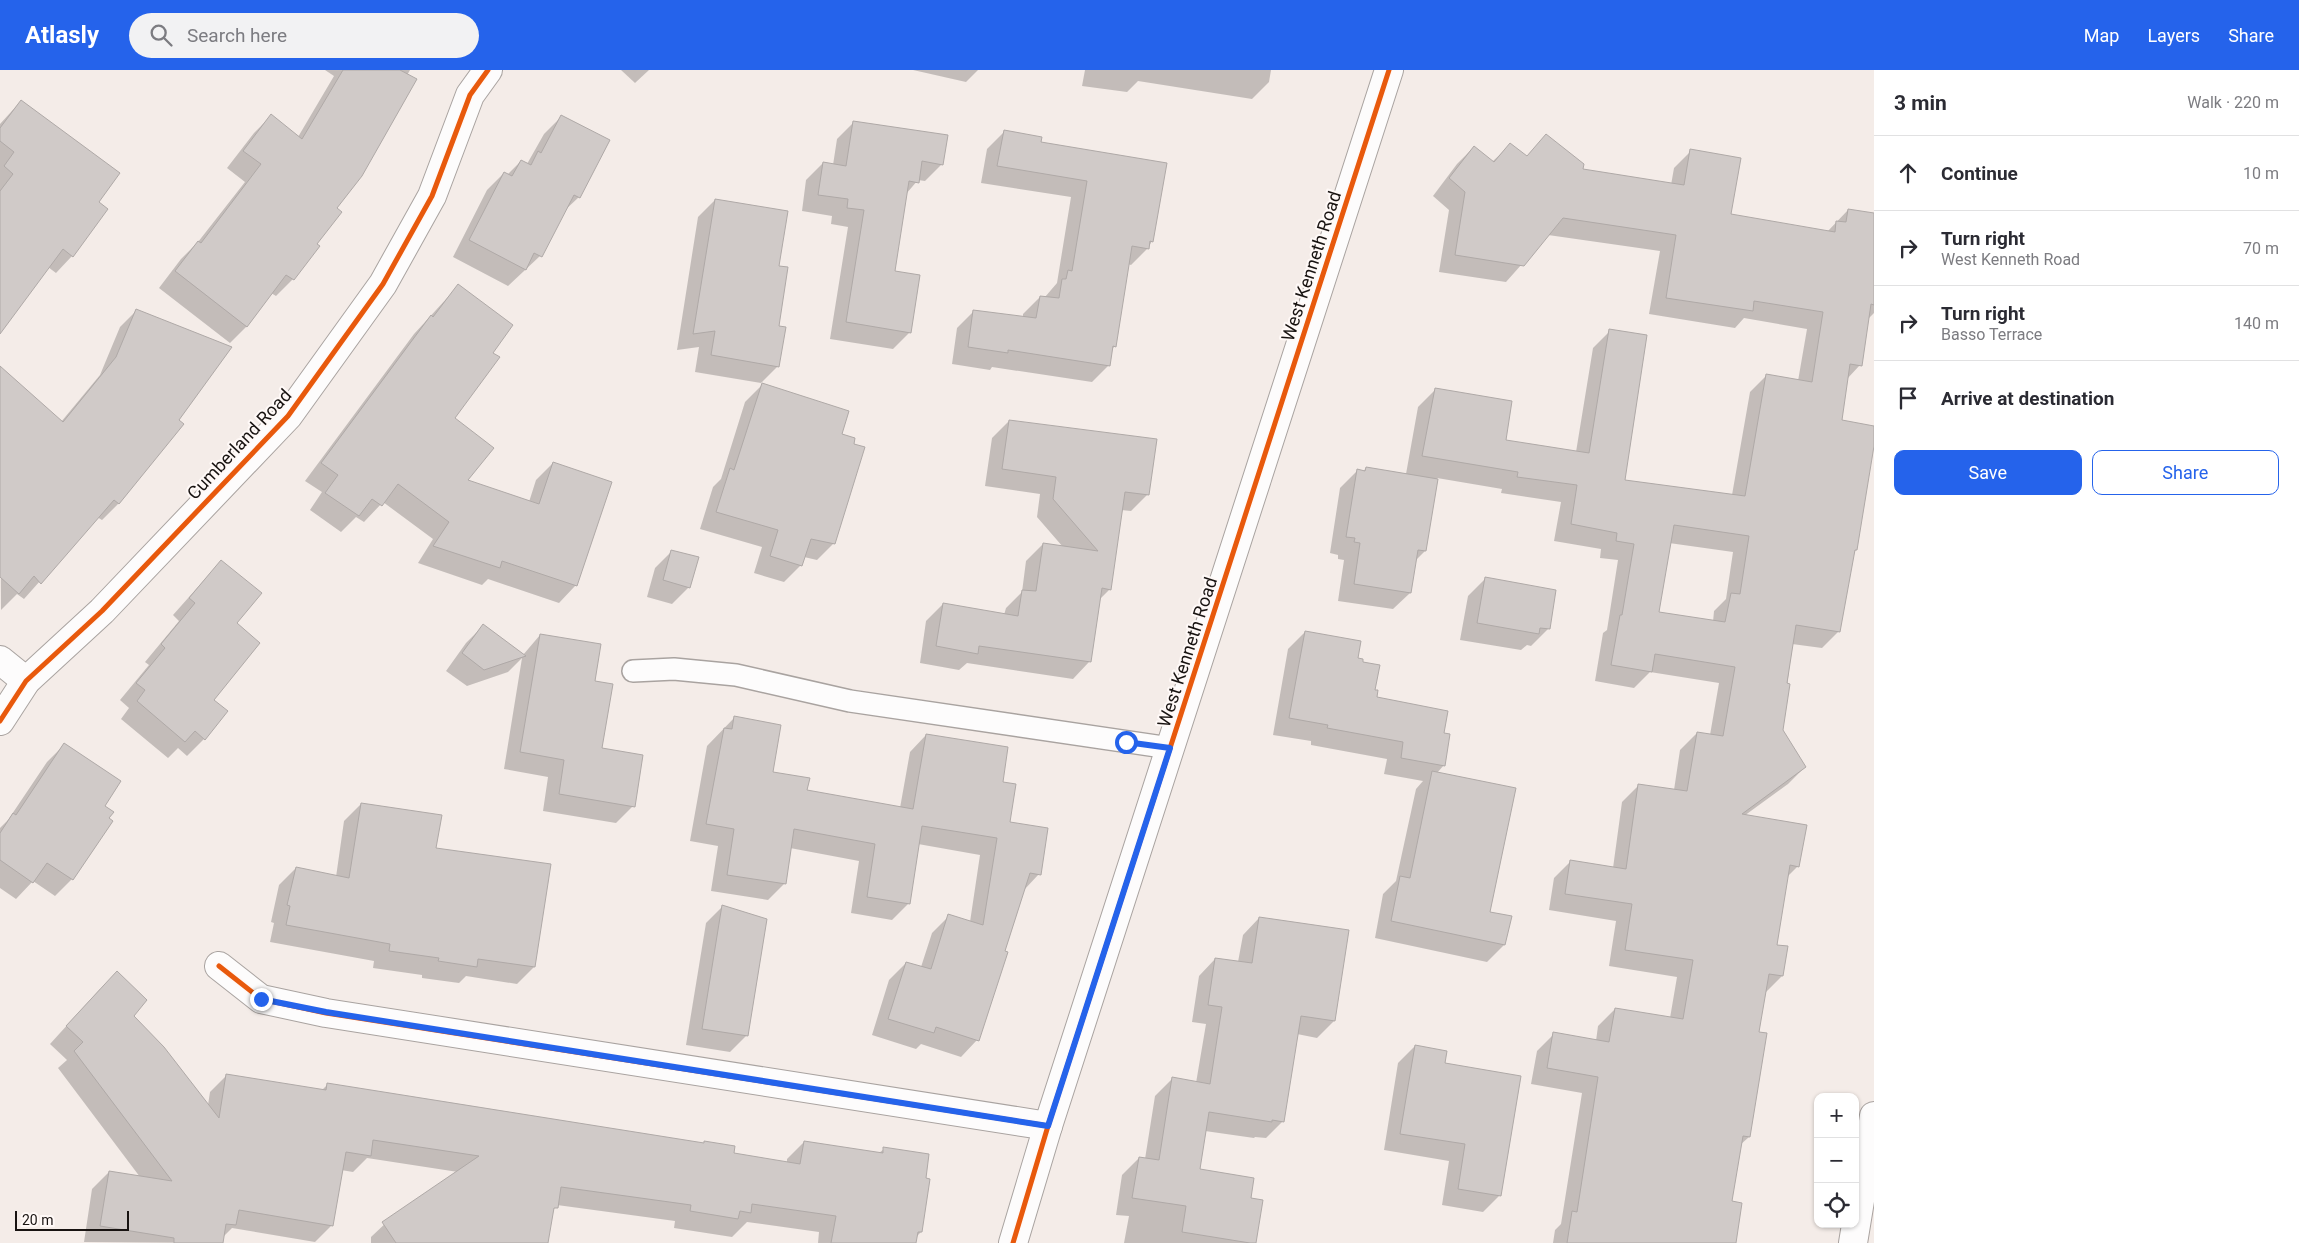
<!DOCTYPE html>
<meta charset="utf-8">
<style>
body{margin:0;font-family:Roboto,sans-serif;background:#f2f2f3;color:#2b2b33}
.controls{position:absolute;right:15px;bottom:15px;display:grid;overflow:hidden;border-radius:10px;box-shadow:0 1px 4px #0004}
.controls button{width:45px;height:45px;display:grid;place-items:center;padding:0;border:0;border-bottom:1px solid #e1e1e2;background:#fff;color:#2b2b33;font:25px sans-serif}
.scale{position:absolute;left:15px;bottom:12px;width:114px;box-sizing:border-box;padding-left:5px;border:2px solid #181311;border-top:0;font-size:14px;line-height:18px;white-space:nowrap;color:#181311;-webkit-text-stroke:4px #fff9f7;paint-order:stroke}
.stop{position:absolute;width:15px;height:15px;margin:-11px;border:4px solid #2563eb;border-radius:50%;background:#fff}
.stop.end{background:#2563eb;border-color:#fff;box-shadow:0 1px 5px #0008}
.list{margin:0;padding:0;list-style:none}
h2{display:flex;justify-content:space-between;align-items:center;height:65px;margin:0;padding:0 20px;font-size:21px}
h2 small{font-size:16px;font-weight:400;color:#7c7c81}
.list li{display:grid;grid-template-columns:32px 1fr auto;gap:15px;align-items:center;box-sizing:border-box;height:75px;padding:0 20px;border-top:1px solid #e1e1e2}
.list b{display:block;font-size:19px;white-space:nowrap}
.list p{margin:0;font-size:16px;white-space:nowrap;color:#7c7c81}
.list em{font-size:16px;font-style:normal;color:#7c7c81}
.actions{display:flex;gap:10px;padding:15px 20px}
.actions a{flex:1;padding:11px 0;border:1px solid #2563eb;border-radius:10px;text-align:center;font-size:18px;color:#2563eb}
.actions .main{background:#2563eb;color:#fff}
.icon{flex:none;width:28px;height:28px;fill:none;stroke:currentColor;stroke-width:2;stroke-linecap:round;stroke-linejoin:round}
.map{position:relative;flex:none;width:1874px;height:1173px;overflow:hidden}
header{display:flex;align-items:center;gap:30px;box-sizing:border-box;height:70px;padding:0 25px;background:#2563eb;color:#fff}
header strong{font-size:24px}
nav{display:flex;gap:28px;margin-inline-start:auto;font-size:18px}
.search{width:350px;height:45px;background:#f2f2f3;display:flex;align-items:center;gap:12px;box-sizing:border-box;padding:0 18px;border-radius:28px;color:#7c7c81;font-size:19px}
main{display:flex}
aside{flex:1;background:#fff}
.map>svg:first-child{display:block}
.shadow{fill:#0003;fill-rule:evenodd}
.building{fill:#d0cac8;stroke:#afa9a7;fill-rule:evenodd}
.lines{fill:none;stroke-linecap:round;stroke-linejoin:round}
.service-casing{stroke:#a9a3a0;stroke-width:24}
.minor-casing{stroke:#a9a3a0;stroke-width:30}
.tertiary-casing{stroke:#a9a3a0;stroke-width:30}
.service{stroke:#fdfcfc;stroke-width:21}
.minor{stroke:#fdfcfc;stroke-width:28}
.tertiary{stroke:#fdfcfc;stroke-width:28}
.cycleway-casing{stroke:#fff9f7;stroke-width:8}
.cycleway{stroke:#e8590c;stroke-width:5}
.route{stroke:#2563eb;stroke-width:6}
.labels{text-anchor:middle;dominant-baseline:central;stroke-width:4;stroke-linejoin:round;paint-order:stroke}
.street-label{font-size:18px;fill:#181311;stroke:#fff9f7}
</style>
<header>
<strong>Atlasly</strong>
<div class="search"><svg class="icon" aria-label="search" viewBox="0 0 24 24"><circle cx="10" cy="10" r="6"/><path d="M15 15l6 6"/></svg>Search here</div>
<nav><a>Map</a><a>Layers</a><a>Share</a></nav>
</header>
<main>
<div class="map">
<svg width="1874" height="1173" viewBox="0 0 1874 1173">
<rect width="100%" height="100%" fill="#f4ece8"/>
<g class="shadow">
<path d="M 325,0 L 410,0 L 315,175 L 318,177 L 293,209 L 276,226 L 271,223 L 247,256 L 230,273 L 159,218 L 181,189 L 198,172 L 245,112 L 227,98 L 254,63 L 271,46 L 298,67 L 334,6 Z"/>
<path d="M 621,0 L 649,0 L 635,13 Z"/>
<path d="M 913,0 L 978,0 L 966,12 Z"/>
<path d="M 1085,0 L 1271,0 L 1269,12 L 1252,29 L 1138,11 L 1127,22 L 1082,16 Z"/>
<path d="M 21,31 L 97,132 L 72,186 L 56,203 L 48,197 L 0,262 L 0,54 Z"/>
<path d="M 561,47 L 579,127 L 563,142 L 540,186 L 508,216 L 453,187 L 487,120 L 504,103 L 507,105 L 521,91 L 527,94 L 544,64 Z"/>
<path d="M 854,52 L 942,94 L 925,111 L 918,110 L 906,124 L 894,202 L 910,262 L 893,279 L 830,269 L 848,157 L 831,154 L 832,146 L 802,141 L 806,110 L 823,93 L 833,95 L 837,69 Z"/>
<path d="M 1004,62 L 1040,73 L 1165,94 L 1152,171 L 1148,178 L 1131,195 L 1128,194 L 1115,276 L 1112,279 L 1109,295 L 1092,312 L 992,297 L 990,300 L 952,294 L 957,258 L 974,241 L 1023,248 L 1023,244 L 1040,227 L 1045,227 L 1057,213 L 1071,127 L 981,113 L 987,79 Z"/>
<path d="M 1546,66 L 1582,100 L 1671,115 L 1674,98 L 1691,81 L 1730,145 L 1827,162 L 1848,140 L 1874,144 L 1874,243 L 1868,249 L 1860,295 L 1847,309 L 1840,351 L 1874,357 L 1874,370 L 1856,480 L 1853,483 L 1839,561 L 1822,578 L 1792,574 L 1782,660 L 1805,697 L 1788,714 L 1744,746 L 1798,796 L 1786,808 L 1776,876 L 1782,906 L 1765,923 L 1757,963 L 1749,1067 L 1740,1075 L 1730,1132 L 1731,1173 L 1553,1173 L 1555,1160 L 1561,1154 L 1582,1023 L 1531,1014 L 1537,981 L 1554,964 L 1596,971 L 1598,956 L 1615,939 L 1670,948 L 1677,907 L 1609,896 L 1616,851 L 1549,840 L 1554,808 L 1571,791 L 1613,798 L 1622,732 L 1639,715 L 1674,720 L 1680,680 L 1697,663 L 1710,665 L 1719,613 L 1650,602 L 1634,618 L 1595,611 L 1603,563 L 1607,560 L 1618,490 L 1600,488 L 1601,479 L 1554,471 L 1561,432 L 1501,423 L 1502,419 L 1437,408 L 1425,481 L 1415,491 L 1410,523 L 1393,539 L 1338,531 L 1344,490 L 1338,489 L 1338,485 L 1330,483 L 1340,418 L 1357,401 L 1363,402 L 1366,398 L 1406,404 L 1418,337 L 1435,320 L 1505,371 L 1576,382 L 1593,278 L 1610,261 L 1623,411 L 1732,425 L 1750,322 L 1767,305 L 1798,311 L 1807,259 L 1744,248 L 1735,258 L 1649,244 L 1660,181 L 1548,165 L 1506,212 L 1439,202 L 1449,140 L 1433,126 L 1457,94 L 1474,77 L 1492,92 L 1510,75 L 1526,87 ZM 1669,473 L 1733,482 L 1726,529 L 1714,541 L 1713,552 L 1657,543 Z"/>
<path d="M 715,130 L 778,197 L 778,296 L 761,313 L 695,302 L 699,277 L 677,280 L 698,147 Z"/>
<path d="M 458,216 L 491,283 L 453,349 L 466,411 L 529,432 L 536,410 L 553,393 L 611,413 L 575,516 L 559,533 L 488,509 L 482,515 L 418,493 L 433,469 L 383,432 L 364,452 L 356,447 L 341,462 L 310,440 L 322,422 L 305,411 L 414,264 Z"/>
<path d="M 137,240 L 177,350 L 182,354 L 118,434 L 102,450 L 97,447 L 24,529 L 17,524 L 1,540 L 0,339 L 61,352 L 100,305 L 120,257 Z"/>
<path d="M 762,315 L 852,374 L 834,473 L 817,490 L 804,487 L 801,495 L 784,512 L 754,503 L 762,477 L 700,459 L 713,417 L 721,409 L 745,332 Z"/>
<path d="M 1009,351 L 1148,424 L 1131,441 L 1121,440 L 1110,519 L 1099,530 L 1089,592 L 1073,609 L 967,593 L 959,600 L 920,593 L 926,551 L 943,534 L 1004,545 L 1006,538 L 1022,522 L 1026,491 L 1043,474 L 1063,477 L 1037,447 L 1040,424 L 985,416 L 992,368 Z"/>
<path d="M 672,481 L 689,517 L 672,534 L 647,527 L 655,498 Z"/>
<path d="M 221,491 L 235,554 L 212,630 L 204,669 L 187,686 L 178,678 L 168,688 L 121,649 L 129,638 L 120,630 L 149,595 L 145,592 L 179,551 L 173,545 Z"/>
<path d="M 1485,509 L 1548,559 L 1531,576 L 1527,575 L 1521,580 L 1460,570 L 1468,526 Z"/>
<path d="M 483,556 L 523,585 L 540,565 L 600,679 L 633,736 L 616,753 L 543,741 L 548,707 L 504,699 L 522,588 L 508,602 L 467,616 L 446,601 L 466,573 Z"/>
<path d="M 1305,562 L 1356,589 L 1374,621 L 1375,628 L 1443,664 L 1444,695 L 1437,703 L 1489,843 L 1510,847 L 1504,875 L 1487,892 L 1375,868 L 1383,824 L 1396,811 L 1416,719 L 1423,711 L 1384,704 L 1387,689 L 1311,675 L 1311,671 L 1273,665 L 1288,579 Z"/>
<path d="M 735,647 L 772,703 L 806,721 L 900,738 L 910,682 L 926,665 L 1002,713 L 1009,753 L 1039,804 L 1024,820 L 977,970 L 961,987 L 921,974 L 916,979 L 872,965 L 889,910 L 906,893 L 921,897 L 932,863 L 949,846 L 970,852 L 980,785 L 918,774 L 909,833 L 892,850 L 851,843 L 859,791 L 790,778 L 785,813 L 768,830 L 711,821 L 718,776 L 690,771 L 707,676 Z"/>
<path d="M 64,675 L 103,736 L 72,809 L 55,826 L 33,811 L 16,829 L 0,818 L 0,758 L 8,750 L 47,692 Z"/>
<path d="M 361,734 L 435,779 L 534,897 L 517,914 L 466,906 L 459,913 L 422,908 L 422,905 L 373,898 L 374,891 L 270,872 L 274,853 L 271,852 L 279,815 L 296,798 L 336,807 L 344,751 Z"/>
<path d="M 722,837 L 747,965 L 730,982 L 686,975 L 706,853 Z"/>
<path d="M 1259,848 L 1334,951 L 1317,968 L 1297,964 L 1283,1051 L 1266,1068 L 1255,1067 L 1254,1068 L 1205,1061 L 1199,1100 L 1249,1129 L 1255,1173 L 1124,1173 L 1129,1146 L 1116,1145 L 1122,1105 L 1139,1088 L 1145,1089 L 1155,1026 L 1172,1009 L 1196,1013 L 1206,954 L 1192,952 L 1199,906 L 1215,889 L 1238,892 L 1243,865 Z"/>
<path d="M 100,919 L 133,946 L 208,1035 L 210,1022 L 227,1005 L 322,1020 L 328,1014 L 703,1074 L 705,1072 L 733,1084 L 787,1093 L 787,1089 L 804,1072 L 879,1083 L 884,1079 L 921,1162 L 916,1167 L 915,1173 L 818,1173 L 819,1162 L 747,1152 L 732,1167 L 674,1158 L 675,1151 L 557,1135 L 548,1146 L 548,1173 L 371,1173 L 371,1167 L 389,1150 L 458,1102 L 367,1088 L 353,1102 L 341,1100 L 332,1155 L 315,1172 L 232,1158 L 223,1167 L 222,1173 L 84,1172 L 92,1119 L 109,1102 L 140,1107 L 58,998 L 67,990 L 50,974 Z"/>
<path d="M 1415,976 L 1444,994 L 1500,1125 L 1483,1142 L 1442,1135 L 1449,1091 L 1384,1080 L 1398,993 Z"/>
</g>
<g class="building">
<path d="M 343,0 L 400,0 L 417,9 L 362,106 L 337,138 L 342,142 L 317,174 L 320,176 L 294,210 L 286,205 L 247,257 L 175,201 L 198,171 L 201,173 L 261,94 L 243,81 L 271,44 L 302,69 Z"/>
<path d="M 21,30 L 120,103 L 99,132 L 108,139 L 73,187 L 63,179 L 0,264 L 0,121 L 13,104 L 4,96 L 14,82 L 0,71 L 0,58 Z"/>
<path d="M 561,45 L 610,70 L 580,128 L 574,125 L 542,187 L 534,183 L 526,200 L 469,170 L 504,102 L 512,106 L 521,90 L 531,95 L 538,81 L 541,83 Z"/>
<path d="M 853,51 L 948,65 L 943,95 L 922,91 L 919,113 L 909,111 L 895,201 L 920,205 L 911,263 L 846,252 L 864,140 L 847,138 L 848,129 L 818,125 L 823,92 L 846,96 Z"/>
<path d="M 1004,60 L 1042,67 L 1041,72 L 1167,93 L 1153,172 L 1150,171 L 1149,179 L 1132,176 L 1116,277 L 1113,276 L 1110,296 L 1008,280 L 1008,283 L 968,277 L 973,240 L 1036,248 L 1040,226 L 1059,228 L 1062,209 L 1066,209 L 1068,200 L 1072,201 L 1087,111 L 997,96 Z"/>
<path d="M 1546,64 L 1584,94 L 1583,99 L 1684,115 L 1690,79 L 1741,88 L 1731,144 L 1835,162 L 1836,151 L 1846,152 L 1848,139 L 1874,143 L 1874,235 L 1871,234 L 1862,296 L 1850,294 L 1842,350 L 1874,356 L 1874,376 L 1857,480 L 1855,480 L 1840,562 L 1796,555 L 1787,613 L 1790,614 L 1783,660 L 1806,697 L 1742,744 L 1807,755 L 1799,797 L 1790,795 L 1777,875 L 1788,876 L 1783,906 L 1769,904 L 1759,962 L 1767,963 L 1750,1067 L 1743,1066 L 1732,1131 L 1742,1133 L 1736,1173 L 1567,1173 L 1572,1141 L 1577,1142 L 1598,1007 L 1547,998 L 1553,962 L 1609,972 L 1615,938 L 1683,949 L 1693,890 L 1625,880 L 1632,834 L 1565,824 L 1570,790 L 1626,799 L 1638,714 L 1687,721 L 1697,662 L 1723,666 L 1735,597 L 1655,584 L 1652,602 L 1611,595 L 1620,545 L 1622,545 L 1634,474 L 1616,471 L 1617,463 L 1571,454 L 1577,415 L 1517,407 L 1518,402 L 1422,386 L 1435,318 L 1512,331 L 1506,370 L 1589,383 L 1609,259 L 1647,265 L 1625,410 L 1745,426 L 1766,304 L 1812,312 L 1823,242 L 1754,231 L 1753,241 L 1666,228 L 1676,165 L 1563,148 L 1524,196 L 1455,185 L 1465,122 L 1449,108 L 1474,76 L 1494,92 L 1510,73 L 1527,86 ZM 1674,455 L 1749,466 L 1740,524 L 1731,523 L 1725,552 L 1659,542 Z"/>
<path d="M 715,129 L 788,141 L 779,196 L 788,197 L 779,256 L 786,257 L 779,297 L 711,285 L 715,261 L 693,264 Z"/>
<path d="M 458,214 L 513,255 L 493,283 L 500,287 L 455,348 L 494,378 L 468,410 L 539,434 L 553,392 L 612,412 L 577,516 L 502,491 L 500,498 L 433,476 L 449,452 L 398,414 L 382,436 L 372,429 L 359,446 L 325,423 L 338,405 L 321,393 L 431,245 L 433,247 Z"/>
<path d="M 136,239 L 232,277 L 179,350 L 184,354 L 119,434 L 114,430 L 41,514 L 34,506 L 19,524 L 0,507 L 0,296 L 63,352 L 116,287 Z"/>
<path d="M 762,313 L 849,341 L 842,364 L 855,368 L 854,374 L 865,377 L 835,474 L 811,469 L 802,496 L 770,486 L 778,460 L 716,442 L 730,398 L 734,400 Z"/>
<path d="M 1009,350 L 1157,369 L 1149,425 L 1125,422 L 1111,520 L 1102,518 L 1091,592 L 979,576 L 978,584 L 936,576 L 943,533 L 1018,546 L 1022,520 L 1036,521 L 1043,473 L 1098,481 L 1053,429 L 1056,407 L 1002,399 Z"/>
<path d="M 1366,397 L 1438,409 L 1426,481 L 1418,480 L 1411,523 L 1354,514 L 1360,473 L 1354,472 L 1355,468 L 1346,467 L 1357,399 L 1365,401 Z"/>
<path d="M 671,480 L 699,487 L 690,518 L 663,510 Z"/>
<path d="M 221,490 L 262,523 L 237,553 L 260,573 L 214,630 L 228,641 L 205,670 L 195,661 L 185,672 L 137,631 L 145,620 L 136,613 L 165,578 L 161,574 L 195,533 L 189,528 Z"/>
<path d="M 1485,507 L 1556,520 L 1550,559 L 1540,558 L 1539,564 L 1477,553 Z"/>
<path d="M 483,554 L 526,586 L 484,600 L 462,583 Z"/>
<path d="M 1305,561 L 1361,571 L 1358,588 L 1363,589 L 1363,592 L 1380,595 L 1375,620 L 1378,620 L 1377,627 L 1448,641 L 1444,663 L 1450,664 L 1445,696 L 1401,688 L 1403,672 L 1327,658 L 1328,655 L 1289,648 Z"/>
<path d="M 540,564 L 601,574 L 595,611 L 613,614 L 602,678 L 643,685 L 635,737 L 559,724 L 564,690 L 520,682 Z"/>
<path d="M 734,646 L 781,655 L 773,702 L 810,708 L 807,720 L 913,739 L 926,664 L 1008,677 L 1003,712 L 1016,714 L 1010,752 L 1048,758 L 1041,805 L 1030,803 L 1005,881 L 1008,882 L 979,971 L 936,957 L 934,963 L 888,949 L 906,892 L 931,899 L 948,844 L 983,855 L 997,768 L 922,756 L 910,834 L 867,827 L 875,774 L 794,759 L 786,814 L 727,805 L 734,759 L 706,754 L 724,658 L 732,659 Z"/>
<path d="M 64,673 L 121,711 L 105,736 L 114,742 L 109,748 L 113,751 L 73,810 L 47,793 L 33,813 L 0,790 L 0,763 L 13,743 L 16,745 Z"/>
<path d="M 1432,701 L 1516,718 L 1490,842 L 1512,846 L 1505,875 L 1391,851 L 1400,806 L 1410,808 Z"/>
<path d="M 361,733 L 442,745 L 436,778 L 551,794 L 535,897 L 478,889 L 477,897 L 438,891 L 439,888 L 389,881 L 390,874 L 286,855 L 290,836 L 287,835 L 296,797 L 349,808 Z"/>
<path d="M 722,835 L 767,849 L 748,966 L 702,959 Z"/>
<path d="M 1259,847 L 1349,860 L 1335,951 L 1301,946 L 1284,1052 L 1272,1050 L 1272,1052 L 1209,1042 L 1200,1099 L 1254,1108 L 1251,1128 L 1263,1130 L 1256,1173 L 1250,1173 L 1182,1162 L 1186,1136 L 1132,1128 L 1139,1087 L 1159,1090 L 1172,1007 L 1210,1014 L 1222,937 L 1208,935 L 1215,888 L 1252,893 Z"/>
<path d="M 117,901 L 147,930 L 134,946 L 164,977 L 219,1048 L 226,1004 L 326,1020 L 327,1013 L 704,1073 L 704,1071 L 735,1076 L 734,1083 L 800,1094 L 804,1071 L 883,1083 L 883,1077 L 929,1084 L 926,1108 L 930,1109 L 922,1162 L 918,1162 L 916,1173 L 831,1173 L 836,1146 L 752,1134 L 751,1143 L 740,1141 L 738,1149 L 690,1141 L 691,1135 L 561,1117 L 558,1138 L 554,1138 L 548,1173 L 396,1173 L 382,1152 L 479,1086 L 373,1070 L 371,1086 L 346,1082 L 333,1156 L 239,1140 L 236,1155 L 226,1154 L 223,1173 L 174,1173 L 174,1168 L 100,1156 L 109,1101 L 172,1111 L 74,981 L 83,972 L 66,956 Z"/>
<path d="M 1415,975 L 1447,981 L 1445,993 L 1521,1006 L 1501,1126 L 1458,1119 L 1465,1074 L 1400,1064 Z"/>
</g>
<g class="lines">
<g class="service-casing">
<path id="service" d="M 633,601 L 674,599 L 736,605 L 850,631 L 1170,678"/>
</g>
<g class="minor-casing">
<g id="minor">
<path d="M 0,590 L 26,611"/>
<path d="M 0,651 L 26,611 L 102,541 L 288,346 L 383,214 L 432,126 L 470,25 L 488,0"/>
<path d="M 219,896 L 261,929 L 326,943 L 1048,1056"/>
<path d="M 1853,1173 L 1874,1046"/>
</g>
</g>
<g class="tertiary-casing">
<path id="tertiary" d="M 1013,1173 L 1048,1056 L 1389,0"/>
</g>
<use href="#service" class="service"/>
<use href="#minor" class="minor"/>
<use href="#tertiary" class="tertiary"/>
<g class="cycleway-casing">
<g id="cycleway">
<path d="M 0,651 L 26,611 L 102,541 L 288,346 L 383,214 L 432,126 L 470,25 L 488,0"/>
<path d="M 219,896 L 261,929 L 326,943 L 1048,1056"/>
<path d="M 1013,1173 L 1048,1056 L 1389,0"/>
</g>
</g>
<use href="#cycleway" class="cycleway"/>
</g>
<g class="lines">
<path class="route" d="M 261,929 L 326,942 L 1048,1056 L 1170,678 L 1126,672"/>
</g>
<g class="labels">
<g class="street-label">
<text transform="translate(1311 196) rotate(-72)">West Kenneth Road</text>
<text transform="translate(239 374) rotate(-47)">Cumberland Road</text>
<text transform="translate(1187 582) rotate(-72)">West Kenneth Road</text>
</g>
</g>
</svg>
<div class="controls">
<button>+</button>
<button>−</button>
<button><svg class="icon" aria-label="locate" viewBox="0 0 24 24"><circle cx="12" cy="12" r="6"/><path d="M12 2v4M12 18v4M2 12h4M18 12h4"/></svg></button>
</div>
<div class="scale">20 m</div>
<div class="stop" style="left:1126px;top:672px"></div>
<div class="stop end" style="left:261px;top:929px"></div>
</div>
<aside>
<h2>3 min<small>Walk · 220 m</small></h2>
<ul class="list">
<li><svg class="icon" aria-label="ahead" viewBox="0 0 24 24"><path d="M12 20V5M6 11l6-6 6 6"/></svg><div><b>Continue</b></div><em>10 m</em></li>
<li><svg class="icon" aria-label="right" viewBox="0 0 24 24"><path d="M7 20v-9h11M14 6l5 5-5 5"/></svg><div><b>Turn right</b><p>West Kenneth Road</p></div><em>70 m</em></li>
<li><svg class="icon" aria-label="right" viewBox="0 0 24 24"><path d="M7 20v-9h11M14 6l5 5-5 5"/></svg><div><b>Turn right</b><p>Basso Terrace</p></div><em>140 m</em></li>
<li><svg class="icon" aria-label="arrive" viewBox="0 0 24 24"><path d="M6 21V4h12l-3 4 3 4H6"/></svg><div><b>Arrive at destination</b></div></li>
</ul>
<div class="actions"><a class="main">Save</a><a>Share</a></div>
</aside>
</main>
